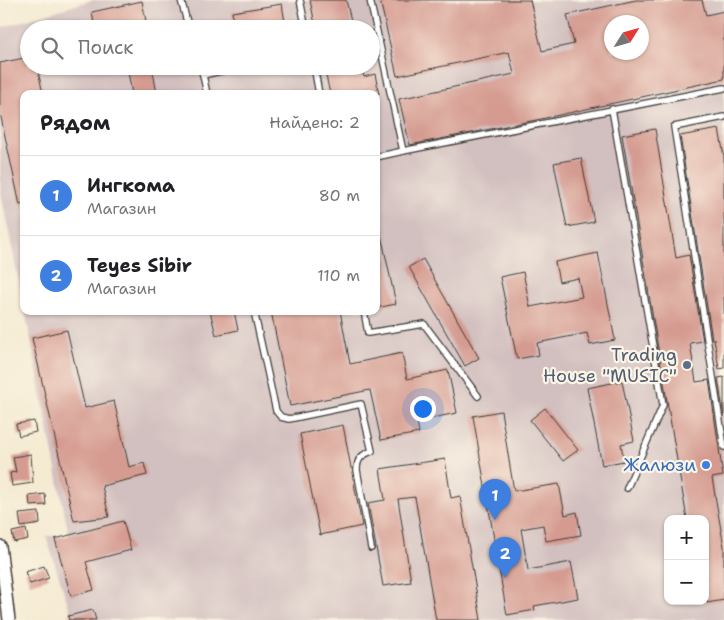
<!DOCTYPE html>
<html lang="ru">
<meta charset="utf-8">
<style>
body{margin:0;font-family:"Shantell Sans",sans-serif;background:#f2f2f2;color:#202124}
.controls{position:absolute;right:15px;bottom:15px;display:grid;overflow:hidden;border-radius:10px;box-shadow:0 1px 4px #0004}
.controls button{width:45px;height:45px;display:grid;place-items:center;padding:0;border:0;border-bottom:1px solid #e0e0e0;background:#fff;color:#202124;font:25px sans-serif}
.compass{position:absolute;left:604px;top:15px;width:45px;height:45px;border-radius:50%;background:#fff;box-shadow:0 1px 4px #0004;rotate:53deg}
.you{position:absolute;left:422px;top:408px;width:18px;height:18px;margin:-12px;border:4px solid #fff;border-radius:50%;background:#1a73e8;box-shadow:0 0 0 8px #1a73e833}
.badge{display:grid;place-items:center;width:32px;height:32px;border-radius:50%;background:#0f766e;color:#fff;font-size:16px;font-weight:700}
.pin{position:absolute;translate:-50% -41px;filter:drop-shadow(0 1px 2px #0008)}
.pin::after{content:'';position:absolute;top:26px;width:18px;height:15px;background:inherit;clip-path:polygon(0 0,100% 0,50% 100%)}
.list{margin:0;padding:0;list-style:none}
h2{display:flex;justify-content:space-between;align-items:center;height:65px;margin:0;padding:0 20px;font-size:21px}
h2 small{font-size:16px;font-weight:400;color:#757577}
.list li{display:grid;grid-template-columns:32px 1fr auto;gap:15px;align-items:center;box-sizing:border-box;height:80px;padding:0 20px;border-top:1px solid #e0e0e0}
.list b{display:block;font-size:19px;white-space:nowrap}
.list p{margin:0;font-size:16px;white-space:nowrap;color:#757577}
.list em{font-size:16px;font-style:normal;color:#757577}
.icon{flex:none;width:28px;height:28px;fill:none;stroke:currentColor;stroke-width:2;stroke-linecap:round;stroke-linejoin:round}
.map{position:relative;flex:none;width:724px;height:620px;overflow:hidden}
.search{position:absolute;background:#fff;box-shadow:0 1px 4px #0004;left:20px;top:20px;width:360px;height:55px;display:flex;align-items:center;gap:12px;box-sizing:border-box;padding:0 18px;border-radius:28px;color:#757577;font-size:19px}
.panel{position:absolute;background:#fff;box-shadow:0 1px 4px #0004;left:20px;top:90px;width:360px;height:225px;border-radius:10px}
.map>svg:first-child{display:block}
.industrial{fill:#d2bfbf;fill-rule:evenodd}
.building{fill:#d59b91;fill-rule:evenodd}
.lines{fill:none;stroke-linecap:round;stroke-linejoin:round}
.lane-casing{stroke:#3d3b37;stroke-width:8}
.street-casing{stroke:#3d3b37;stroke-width:14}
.lane{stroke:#fff;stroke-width:5.5}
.street{stroke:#fff;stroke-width:11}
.service-dot{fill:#5c6f8a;stroke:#fcf5e5;stroke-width:2}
.shop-dot{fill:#3f7fe0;stroke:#fcf5e5;stroke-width:2}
.labels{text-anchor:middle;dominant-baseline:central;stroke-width:4.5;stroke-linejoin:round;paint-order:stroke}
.service-label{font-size:18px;fill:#4e5e75;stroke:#fcf5e5;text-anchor:end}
.shop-label{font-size:18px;fill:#366cbe;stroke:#fcf5e5;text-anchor:end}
</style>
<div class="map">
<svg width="724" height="620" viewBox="0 0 724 620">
<rect width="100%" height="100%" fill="#fcf5e5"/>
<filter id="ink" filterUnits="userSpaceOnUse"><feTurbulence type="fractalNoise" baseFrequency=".02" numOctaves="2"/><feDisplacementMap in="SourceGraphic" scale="10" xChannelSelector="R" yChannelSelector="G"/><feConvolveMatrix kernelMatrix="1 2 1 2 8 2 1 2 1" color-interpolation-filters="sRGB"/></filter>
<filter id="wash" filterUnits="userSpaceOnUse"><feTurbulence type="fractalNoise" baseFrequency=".0096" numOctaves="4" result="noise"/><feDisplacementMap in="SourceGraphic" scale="20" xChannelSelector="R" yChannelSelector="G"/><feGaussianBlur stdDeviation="1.12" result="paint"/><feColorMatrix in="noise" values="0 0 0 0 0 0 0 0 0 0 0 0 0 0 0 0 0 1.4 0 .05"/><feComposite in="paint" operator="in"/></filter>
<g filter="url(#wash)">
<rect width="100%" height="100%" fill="#f5ebd3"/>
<path class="industrial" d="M 92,0 L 724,0 L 724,620 L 73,620 L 46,536 L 69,536 L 25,311 L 376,311 L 376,94 L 24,94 L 24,307 L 0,188 L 0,28 ZM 612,22 L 642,22 L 642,52 L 612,52 ZM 29,29 L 371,29 L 371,66 L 29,66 ZM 668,519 L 705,519 L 705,601 L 668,601 Z"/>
<g id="blocks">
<g class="building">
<path d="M 310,0 L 346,0 L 353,29 L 316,29 Z"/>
<path d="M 380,0 L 530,0 L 542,51 L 574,44 L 567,15 L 636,0 L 702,0 L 706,15 L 724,11 L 724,79 L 536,120 L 410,145 L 399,99 L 514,74 L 509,52 L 397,76 ZM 612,22 L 642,22 L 642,52 L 612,52 Z"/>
<path d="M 142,1 L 146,21 L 95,29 L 92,12 Z"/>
<path d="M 282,4 L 286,29 L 234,29 L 232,12 Z"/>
<path d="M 29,57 L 29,66 L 37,66 L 43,94 L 24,94 L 24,204 L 20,205 L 0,113 L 0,63 Z"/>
<path d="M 127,66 L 152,66 L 157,94 L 132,94 Z"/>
<path d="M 324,66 L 361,66 L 364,77 L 375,74 L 379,94 L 330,94 Z"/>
<path d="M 655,129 L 676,258 L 689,255 L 703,341 L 690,343 L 696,382 L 709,380 L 723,476 L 712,478 L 724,547 L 724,600 L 707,603 L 705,519 L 687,519 L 622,135 Z"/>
<path d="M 719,129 L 724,156 L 724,368 L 719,369 L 714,339 L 712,339 L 680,136 Z"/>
<path d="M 581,158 L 594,222 L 567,227 L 554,163 Z"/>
<path d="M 376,230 L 380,230 L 396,304 L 376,308 Z"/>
<path d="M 598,253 L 615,340 L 590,345 L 587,333 L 537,343 L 539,355 L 517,359 L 500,277 L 523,272 L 530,307 L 582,297 L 578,278 L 559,282 L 555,262 Z"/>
<path d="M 423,259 L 479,358 L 465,366 L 409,267 Z"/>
<path d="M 210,311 L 234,311 L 238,330 L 216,335 Z"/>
<path d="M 271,311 L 340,311 L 350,364 L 402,353 L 407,379 L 448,370 L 457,413 L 417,421 L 419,433 L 381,440 L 370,390 L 290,406 Z"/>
<path d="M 67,330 L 85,408 L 114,401 L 129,467 L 144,463 L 147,475 L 102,486 L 109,517 L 74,521 L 32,338 Z"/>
<path d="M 724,377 L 724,417 L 718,378 Z"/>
<path d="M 622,381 L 634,441 L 621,444 L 624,461 L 602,465 L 587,388 Z"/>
<path d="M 545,408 L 578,450 L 563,461 L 530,420 Z"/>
<path d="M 501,411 L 514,491 L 559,484 L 565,515 L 577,512 L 581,535 L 546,541 L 543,525 L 521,529 L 528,570 L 571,562 L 578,598 L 534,606 L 535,610 L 507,615 L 473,416 Z"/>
<path d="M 34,421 L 36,432 L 19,436 L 16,424 Z"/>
<path d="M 343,425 L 362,526 L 320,535 L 300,434 Z"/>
<path d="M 31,454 L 33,483 L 12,486 L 10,473 L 16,472 L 13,457 Z"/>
<path d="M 445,459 L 451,498 L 460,496 L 481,620 L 436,620 L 415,497 L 398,499 L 411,582 L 383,586 L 368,503 L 385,500 L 380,469 Z"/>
<path d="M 45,494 L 46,505 L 30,506 L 29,496 Z"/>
<path d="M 39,512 L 40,524 L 21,527 L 19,514 Z"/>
<path d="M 123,521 L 131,550 L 86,562 L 94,590 L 71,596 L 55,539 Z"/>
<path d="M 26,529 L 28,539 L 14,542 L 12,532 Z"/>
<path d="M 44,566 L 49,578 L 30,584 L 25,572 Z"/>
<path d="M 93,610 L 96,620 L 69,620 L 68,616 Z"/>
</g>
</g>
</g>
<g filter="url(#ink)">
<use href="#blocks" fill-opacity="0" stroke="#3d3b37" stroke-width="1"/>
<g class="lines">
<g class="lane-casing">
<g id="lane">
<path d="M 181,0 L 189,29"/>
<path d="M 300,0 L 306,29"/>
<path d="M 370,0 L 403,151 L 724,88"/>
<path d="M 200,66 L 203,75"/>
<path d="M 314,66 L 319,94"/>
<path d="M 207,94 L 203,75 L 243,66"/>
<path d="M 612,109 L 663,405 L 627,488"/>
<path d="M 724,117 L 674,127 L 724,447"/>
<path d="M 376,157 L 403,151"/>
<path d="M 254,311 L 276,411 L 281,417 L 289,419 L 361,404 L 372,451 C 362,455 357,458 357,470 L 371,548"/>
<path d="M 364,311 L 368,333 L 424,324 L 478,396"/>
</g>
</g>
<g class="street-casing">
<path id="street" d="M 0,546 L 9,620"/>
</g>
<use href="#lane" class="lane"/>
<use href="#street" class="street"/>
</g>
</g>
<circle class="service-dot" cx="687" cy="365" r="5"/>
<circle class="shop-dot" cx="706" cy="465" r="5"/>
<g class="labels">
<g class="service-label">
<text x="677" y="355">Trading<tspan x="677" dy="21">House "MUSIC"</tspan></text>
</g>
<g class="shop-label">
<text x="696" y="465">Жалюзи</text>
</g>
</g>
</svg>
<div class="controls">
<button>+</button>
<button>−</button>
</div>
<svg class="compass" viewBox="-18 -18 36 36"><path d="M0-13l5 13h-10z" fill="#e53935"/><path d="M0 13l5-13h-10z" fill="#757577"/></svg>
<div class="you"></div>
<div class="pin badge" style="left:495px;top:520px;background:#3f7fe0">1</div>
<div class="pin badge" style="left:505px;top:578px;background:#3f7fe0">2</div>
<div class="search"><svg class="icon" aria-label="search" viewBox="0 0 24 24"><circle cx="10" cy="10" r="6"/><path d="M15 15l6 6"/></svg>Поиск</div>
<section class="panel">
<h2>Рядом<small>Найдено: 2</small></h2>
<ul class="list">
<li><span class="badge" style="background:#3f7fe0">1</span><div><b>Ингкома</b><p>Магазин</p></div><em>80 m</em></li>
<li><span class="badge" style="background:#3f7fe0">2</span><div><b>Teyes Sibir</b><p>Магазин</p></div><em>110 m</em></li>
</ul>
</section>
</div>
